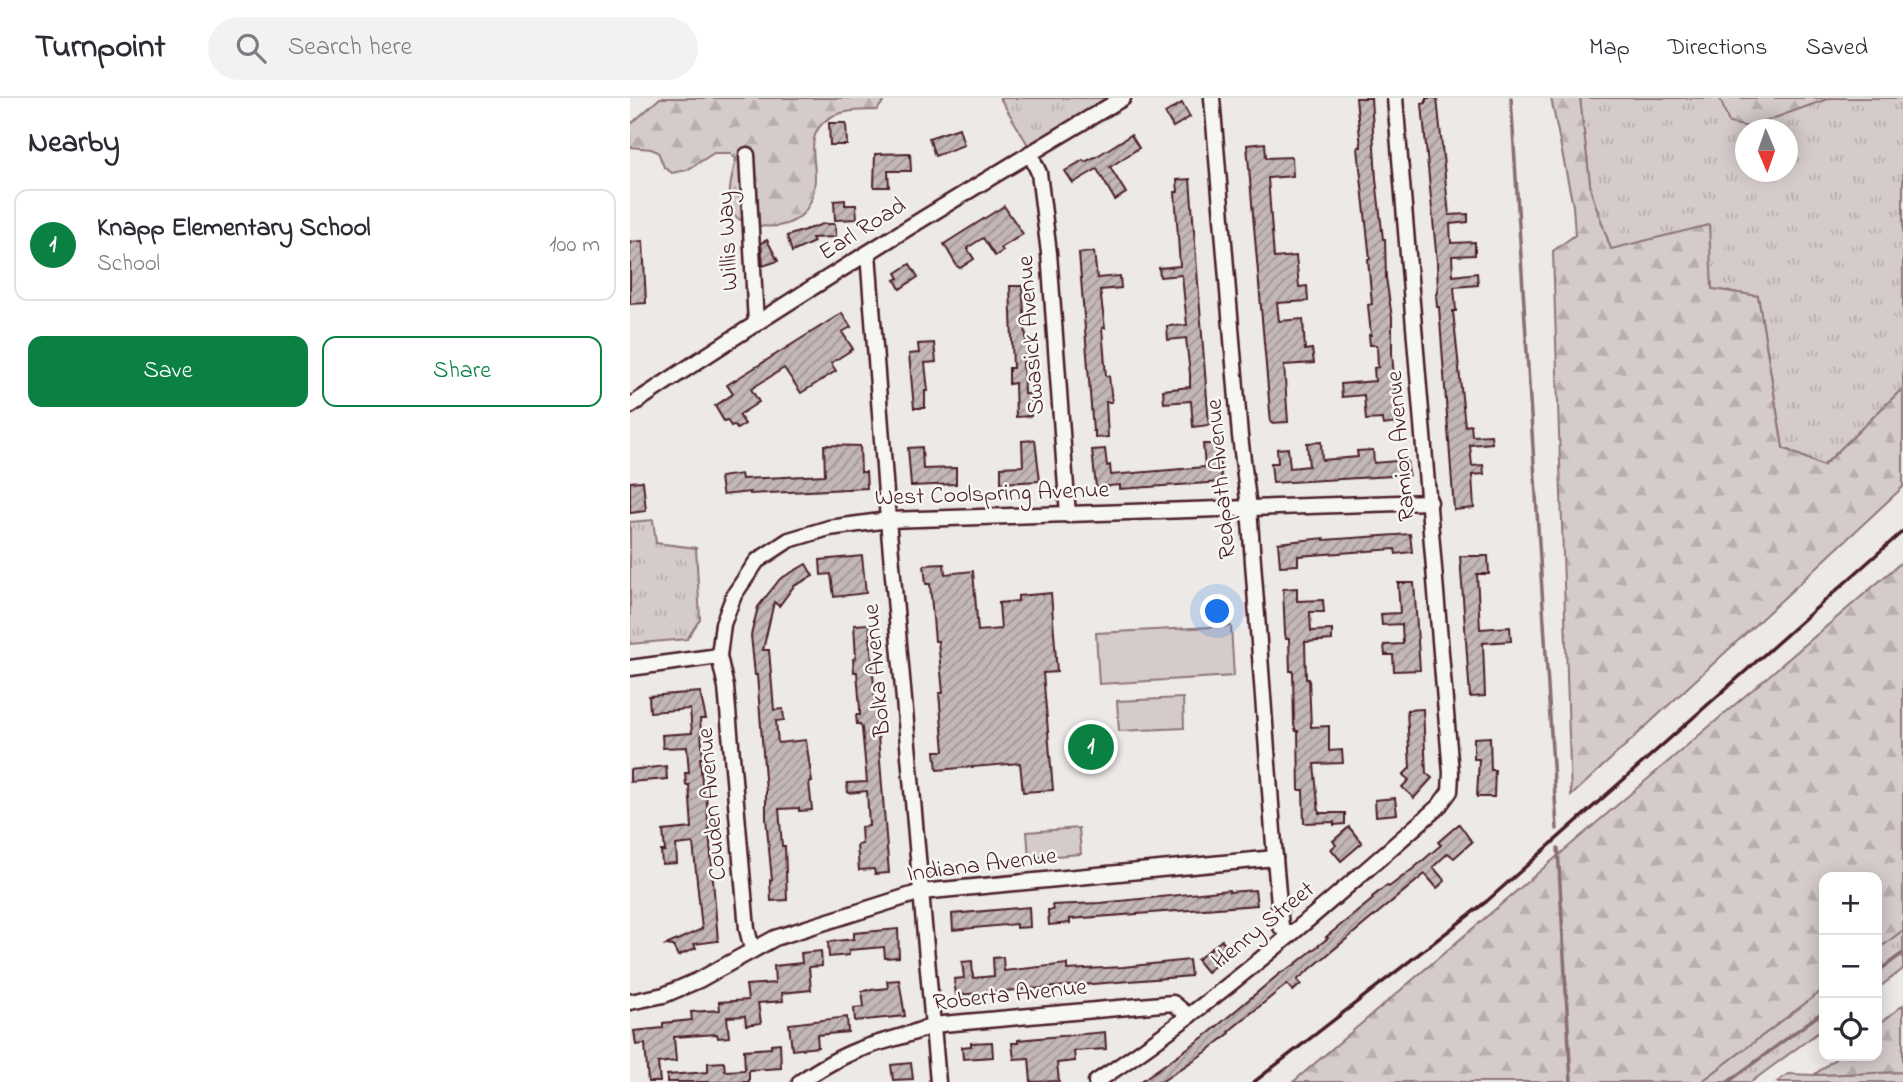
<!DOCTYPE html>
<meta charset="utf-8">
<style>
body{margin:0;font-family:"Indie Flower",sans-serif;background:#f2f2f3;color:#2b2b33}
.controls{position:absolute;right:21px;bottom:21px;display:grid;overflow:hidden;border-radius:14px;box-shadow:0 4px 18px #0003}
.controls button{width:63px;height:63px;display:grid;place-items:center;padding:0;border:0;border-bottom:2px solid #e1e1e2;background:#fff;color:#2b2b33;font:35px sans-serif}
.compass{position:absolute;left:1105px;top:21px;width:63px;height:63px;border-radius:50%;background:#fff;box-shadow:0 4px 18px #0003;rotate:178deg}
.you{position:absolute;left:588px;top:514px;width:24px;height:24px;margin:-18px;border:5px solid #fff;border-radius:50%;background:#1a73e8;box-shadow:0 0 0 10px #1a73e833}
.badge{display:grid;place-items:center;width:46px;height:46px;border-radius:50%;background:#0b8043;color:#fff;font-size:23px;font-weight:700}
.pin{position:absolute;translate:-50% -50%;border:4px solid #fff;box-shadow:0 2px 7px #0006}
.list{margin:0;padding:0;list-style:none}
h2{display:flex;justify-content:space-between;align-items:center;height:91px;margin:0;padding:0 28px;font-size:30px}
h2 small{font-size:23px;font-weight:400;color:#7c7c81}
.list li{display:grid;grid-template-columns:46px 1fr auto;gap:21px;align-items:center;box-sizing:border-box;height:112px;margin:0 14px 14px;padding:0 14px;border:2px solid #e1e1e2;border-radius:14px}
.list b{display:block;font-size:26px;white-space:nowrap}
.list p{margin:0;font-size:23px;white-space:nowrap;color:#7c7c81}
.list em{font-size:23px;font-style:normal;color:#7c7c81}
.actions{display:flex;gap:14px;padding:21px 28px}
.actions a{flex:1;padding:16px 0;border:2px solid #0b8043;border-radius:14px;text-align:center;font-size:24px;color:#0b8043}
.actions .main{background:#0b8043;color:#fff}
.icon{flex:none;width:38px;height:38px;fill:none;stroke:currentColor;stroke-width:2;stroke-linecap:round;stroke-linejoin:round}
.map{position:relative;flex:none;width:1273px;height:984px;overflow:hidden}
header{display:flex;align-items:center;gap:42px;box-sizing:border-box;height:98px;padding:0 35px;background:#fff;border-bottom:2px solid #e1e1e2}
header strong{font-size:33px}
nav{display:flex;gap:38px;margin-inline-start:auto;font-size:24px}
.search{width:490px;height:63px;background:#f2f2f3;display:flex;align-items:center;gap:18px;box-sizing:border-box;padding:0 24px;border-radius:38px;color:#7c7c81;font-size:26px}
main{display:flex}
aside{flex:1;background:#fff}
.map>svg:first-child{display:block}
.grass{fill:url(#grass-tufts);stroke:#8f757a;stroke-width:2;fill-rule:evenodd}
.forest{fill:url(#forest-firs);stroke:#8f757a;stroke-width:2}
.park{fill:#d4cbca;stroke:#8f757a;stroke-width:2}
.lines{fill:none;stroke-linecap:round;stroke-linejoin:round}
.stream{stroke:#886e73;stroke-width:3.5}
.building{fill:url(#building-hatch);stroke:#4a1f2b;stroke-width:2}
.minor-casing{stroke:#4a1f2b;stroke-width:19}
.minor{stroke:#f6f6f2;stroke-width:14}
.rail{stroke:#4a1f2b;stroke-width:3.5}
.labels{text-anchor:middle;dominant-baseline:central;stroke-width:5;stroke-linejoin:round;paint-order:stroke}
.street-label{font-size:24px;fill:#4a1f2b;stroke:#f6f6f2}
</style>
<header>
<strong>Turnpoint</strong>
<div class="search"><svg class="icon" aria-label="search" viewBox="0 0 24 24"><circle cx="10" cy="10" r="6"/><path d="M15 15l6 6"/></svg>Search here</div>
<nav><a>Map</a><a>Directions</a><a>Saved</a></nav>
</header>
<main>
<aside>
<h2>Nearby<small></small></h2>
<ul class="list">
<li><span class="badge">1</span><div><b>Knapp Elementary School</b><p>School</p></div><em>100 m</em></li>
</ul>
<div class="actions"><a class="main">Save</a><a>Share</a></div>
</aside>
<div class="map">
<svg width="1273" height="984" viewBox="0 0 1273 984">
<defs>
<pattern id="grass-tufts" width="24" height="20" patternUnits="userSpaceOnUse" patternTransform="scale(1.75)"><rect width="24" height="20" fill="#d4cbca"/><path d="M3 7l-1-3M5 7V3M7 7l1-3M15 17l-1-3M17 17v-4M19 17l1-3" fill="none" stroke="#b8aeae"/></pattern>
<pattern id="forest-firs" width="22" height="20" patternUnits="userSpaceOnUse" patternTransform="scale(1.75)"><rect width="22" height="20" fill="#d4cbca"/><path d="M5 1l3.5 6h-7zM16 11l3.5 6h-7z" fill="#b8aeae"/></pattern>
<pattern id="building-hatch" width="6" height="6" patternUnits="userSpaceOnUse" patternTransform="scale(1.75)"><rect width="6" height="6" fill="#c4b7b7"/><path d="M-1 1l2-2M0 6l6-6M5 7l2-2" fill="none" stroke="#a19495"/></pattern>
</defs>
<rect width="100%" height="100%" fill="#ece9e6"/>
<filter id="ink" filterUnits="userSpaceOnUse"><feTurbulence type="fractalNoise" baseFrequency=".0143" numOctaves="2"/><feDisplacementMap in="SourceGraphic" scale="14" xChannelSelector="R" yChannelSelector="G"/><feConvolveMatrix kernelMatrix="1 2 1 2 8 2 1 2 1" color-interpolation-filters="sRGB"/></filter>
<g filter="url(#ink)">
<g class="grass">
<path d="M 370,0 L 477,0 L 398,47 Z"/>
<path d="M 950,0 L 1090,0 L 1100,25 L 1119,29 L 1200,0 L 1273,0 L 1273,290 L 1193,368 L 1153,350 L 1128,198 L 1082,191 L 981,151 L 961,94 ZM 1115,32 L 1157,32 L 1157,74 L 1115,74 Z"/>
<path d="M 23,422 L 26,445 L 66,450 L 70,521 L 57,541 L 0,546 L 0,424 Z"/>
<path d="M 1273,832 L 1273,871 L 1247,891 L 1247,852 Z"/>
<path d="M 1194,891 L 1194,930 L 1121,984 L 1071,984 Z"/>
<path d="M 1273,974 L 1273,984 L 1147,984 L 1158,976 L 1184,977 Z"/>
</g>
<g class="forest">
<path d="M 30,0 L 256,0 L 247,12 C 228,13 204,11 191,27 C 178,41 185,61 185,78 C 185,116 162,134 125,127 C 117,125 106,122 103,114 C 96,96 102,79 106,61 L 100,55 L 84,55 L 57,72 L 42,75 L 34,69 L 28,54 L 21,51 L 0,49 L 0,27 Z"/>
<path d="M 921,0 L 950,0 L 961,94 L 981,151 L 1079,127 L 1082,191 L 1128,198 L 1153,350 L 1193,368 L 1273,290 L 1273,389 L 941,698 L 923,153 L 945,137 L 943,108 Z"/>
<path d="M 1090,0 L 1200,0 L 1119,29 L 1099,25 Z"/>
<path d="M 1273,463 L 1273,832 L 1247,852 L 1247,779 L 1194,779 L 1194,891 L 1071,984 L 663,984 Z"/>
<path d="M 1273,907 L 1273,974 L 1184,977 L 1209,958 L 1247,958 L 1247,928 Z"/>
</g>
<g class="park">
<path d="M 601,528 L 604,578 L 469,586 L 466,535 Z"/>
<path d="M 553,600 L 554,630 L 489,633 L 487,603 Z"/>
<path d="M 449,730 L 451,756 L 399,760 L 397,734 Z"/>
</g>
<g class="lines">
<g class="stream">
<path d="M 881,0 L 927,731"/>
<path d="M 928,750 L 941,984"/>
<path d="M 1247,874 L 1273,855"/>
<path d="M 1098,984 L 1194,913"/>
</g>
</g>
<g class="building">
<path d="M 726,0 L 741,0 L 746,81 L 753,141 L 755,141 L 756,180 L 762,219 L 762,256 L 768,325 L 753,327 L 752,321 L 736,322 L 734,297 L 712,299 L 711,286 L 745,283 L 744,270 L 748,269 L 747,247 L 740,247 L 739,237 L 741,237 L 738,207 L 742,206 L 738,161 L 740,161 L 730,70 L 728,49 L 731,49 Z"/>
<path d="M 796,0 L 807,0 L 819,117 L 838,116 L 838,124 L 820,126 L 821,145 L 845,144 L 845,157 L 822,158 L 823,178 L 847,175 L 848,187 L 824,189 L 826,213 L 823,213 L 835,328 L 841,327 L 842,338 L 861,337 L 862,345 L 840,347 L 842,368 L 853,367 L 854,376 L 842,377 L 844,410 L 824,412 L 809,209 L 807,209 L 806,196 L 808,195 L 807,164 L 792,6 L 796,5 Z"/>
<path d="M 552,5 L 560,19 L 543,29 L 535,15 Z"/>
<path d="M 199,25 L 216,25 L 217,47 L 200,47 Z"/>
<path d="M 329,30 L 334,47 L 305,58 L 299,40 Z"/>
<path d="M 501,37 L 509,50 L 480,69 L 496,95 L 485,102 L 467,71 L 443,85 L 435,73 L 453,62 L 455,64 L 469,57 Z"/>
<path d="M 635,45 L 636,60 L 662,59 L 663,78 L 638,80 L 644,160 L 666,158 L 669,189 L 677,188 L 678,203 L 647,205 L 649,223 L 673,221 L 675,252 L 682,251 L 684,265 L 654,267 L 658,324 L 641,325 L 617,47 Z"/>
<path d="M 280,55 L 281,73 L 258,73 L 259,89 L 244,89 L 245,56 Z"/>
<path d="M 560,81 L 579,327 L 563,329 L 561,303 L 534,305 L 533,292 L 560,289 L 560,276 L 556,240 L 538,242 L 537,228 L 557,227 L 552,177 L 530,179 L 529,170 L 550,168 L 545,94 L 548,94 L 547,82 Z"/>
<path d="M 215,102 L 215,107 L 226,107 L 227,121 L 205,122 L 204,103 Z"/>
<path d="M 374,108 L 393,136 L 371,150 L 373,153 L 365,158 L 353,140 L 337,150 L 344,161 L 330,170 L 327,168 L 314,146 Z"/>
<path d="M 193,126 L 205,126 L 206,139 L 182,140 L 184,144 L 162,154 L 157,138 Z"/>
<path d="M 137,142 L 148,163 L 133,168 L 131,145 Z"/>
<path d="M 13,143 L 16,205 L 0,206 L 0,144 Z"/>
<path d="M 464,154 L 467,180 L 490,178 L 491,190 L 470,192 L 475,230 L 472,230 L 476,278 L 479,278 L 482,304 L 476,304 L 478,339 L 465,340 L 465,333 L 463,333 L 449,155 Z"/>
<path d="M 280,166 L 288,179 L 270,191 L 265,182 L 269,180 L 266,175 Z"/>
<path d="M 380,188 L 392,188 L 398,264 L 393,264 L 394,296 L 400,296 L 401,318 L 386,319 L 385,285 L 379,286 L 379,270 L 383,270 Z"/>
<path d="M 212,215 L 221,229 L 212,234 L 223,251 L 201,265 L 206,273 L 171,295 L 154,270 L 121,291 L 129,304 L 109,317 L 115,326 L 107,331 L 104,327 L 101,328 L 97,322 L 94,323 L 85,308 L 103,296 L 97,287 Z"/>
<path d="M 304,245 L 306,264 L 295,265 L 298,293 L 295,293 L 295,310 L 284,310 L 279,256 L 289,255 L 288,246 Z"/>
<path d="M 405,342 L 410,383 L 371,385 L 371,369 L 393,368 L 392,343 Z"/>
<path d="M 691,344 L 692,362 L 728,359 L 727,353 L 743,352 L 744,365 L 777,362 L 779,377 L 643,385 L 641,365 L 648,365 L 647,351 L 658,350 L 660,370 L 679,368 L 677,345 Z"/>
<path d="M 573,346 L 587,346 L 592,384 L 490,391 L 490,387 L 466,389 L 462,352 L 475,351 L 477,368 L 480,367 L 481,377 L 575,369 Z"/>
<path d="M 194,347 L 230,348 L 231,374 L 236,374 L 237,390 L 120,396 L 120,394 L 93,397 L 92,394 L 90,379 L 111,376 L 112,381 L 195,377 Z"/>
<path d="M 292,349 L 293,371 L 326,370 L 326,386 L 281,388 L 278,350 Z"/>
<path d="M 13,383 L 16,413 L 0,415 L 0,384 Z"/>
<path d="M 780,436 L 782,454 L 766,456 L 765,451 L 668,458 L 668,467 L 650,468 L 648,445 L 694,440 L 694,442 Z"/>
<path d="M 232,458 L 236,495 L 204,499 L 201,476 L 191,477 L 190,462 Z"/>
<path d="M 830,458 L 858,458 L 859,476 L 847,476 L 850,531 L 880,529 L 881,543 L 853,545 L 855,598 L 840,599 Z"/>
<path d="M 176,466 L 183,478 L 164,488 L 149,508 L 144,504 L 133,552 L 139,552 L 144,612 L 153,611 L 154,622 L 146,623 L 148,645 L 176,642 L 182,684 L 179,684 L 182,712 L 169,713 L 169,710 L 149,711 L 152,748 L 155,748 L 157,802 L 141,803 L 140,782 L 142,782 L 136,720 L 136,693 L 127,577 L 125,577 L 121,537 L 128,509 L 150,481 Z"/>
<path d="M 314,466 L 315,476 L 343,473 L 348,533 L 371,531 L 369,505 L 388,503 L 388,498 L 421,495 L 427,574 L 413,575 L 423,692 L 393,694 L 390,665 L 307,672 L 305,653 L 314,653 L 309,595 L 313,595 L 308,543 L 305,543 L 300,486 L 296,486 L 294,467 Z"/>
<path d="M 768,485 L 784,485 L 790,572 L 764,573 L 763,557 L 755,557 L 754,547 L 773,546 L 772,526 L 752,527 L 751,516 L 770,515 Z"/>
<path d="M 667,490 L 667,503 L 693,502 L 694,514 L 680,514 L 681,533 L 702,532 L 702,542 L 675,544 L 676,581 L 679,581 L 681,629 L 699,628 L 699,653 L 712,652 L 713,665 L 684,666 L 689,715 L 715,715 L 715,726 L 704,727 L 704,724 L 674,725 L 673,692 L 669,692 L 668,633 L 666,633 L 664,627 L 663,573 L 660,573 L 659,541 L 656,541 L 655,535 L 653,491 Z"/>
<path d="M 239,526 L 259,775 L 245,776 L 244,771 L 229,772 L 227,747 L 232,746 L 231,729 L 239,728 L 237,693 L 218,695 L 217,685 L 237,684 L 232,630 L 230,626 L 227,626 L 226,617 L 230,617 L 230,611 L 227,574 L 224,574 L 223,561 L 226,560 L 224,527 Z"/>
<path d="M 70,594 L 76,621 L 70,621 L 73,660 L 70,660 L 73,696 L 76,696 L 88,843 L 64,846 L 66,850 L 48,858 L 43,848 L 36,847 L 72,831 L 63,745 L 46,747 L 47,765 L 32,766 L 31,753 L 35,753 L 33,733 L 62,730 L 59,687 L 56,687 L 55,675 L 59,675 L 57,649 L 33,650 L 32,637 L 62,635 L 60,611 L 20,614 L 19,598 Z"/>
<path d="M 793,611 L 796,675 L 802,680 L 784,700 L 772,689 L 779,682 L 773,677 L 780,670 L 777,612 Z"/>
<path d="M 860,639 L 861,672 L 865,672 L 864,699 L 847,699 L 849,661 L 844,661 L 844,640 Z"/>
<path d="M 36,668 L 37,681 L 0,684 L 0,672 Z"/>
<path d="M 765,700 L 767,716 L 746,718 L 745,702 Z"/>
<path d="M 829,726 L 842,744 L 824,760 L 818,755 L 803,769 L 815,783 L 807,790 L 795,776 L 667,882 L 671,886 L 663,893 L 657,886 L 599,933 L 600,935 L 576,954 L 531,984 L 510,984 L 579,935 L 649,876 L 664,867 L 698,840 L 696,839 L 743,801 L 742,799 L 757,787 L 759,789 L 784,770 L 811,747 L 808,744 Z"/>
<path d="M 719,729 L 732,745 L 711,763 L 701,751 L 706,747 L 703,743 Z"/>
<path d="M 599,792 L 599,794 L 625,792 L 627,807 L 440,821 L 440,825 L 419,827 L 418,812 L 423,812 L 422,807 L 470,805 Z"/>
<path d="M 399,809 L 400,829 L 386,830 L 386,826 L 323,832 L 322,816 Z"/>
<path d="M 268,831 L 269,859 L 255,860 L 254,849 L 219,852 L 219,857 L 199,859 L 198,844 L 224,841 L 224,835 Z"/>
<path d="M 592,842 L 602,854 L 577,874 L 567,862 Z"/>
<path d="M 191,853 L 192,868 L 179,869 L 181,892 L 152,895 L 153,903 L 128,905 L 131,925 L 116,927 L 115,918 L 97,919 L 99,939 L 88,940 L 87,936 L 44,939 L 46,963 L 28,965 L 30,984 L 18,984 L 15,946 L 6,947 L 4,933 L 33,930 L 33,925 L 62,922 L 61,914 L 90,912 L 89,904 L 118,902 L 116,887 L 145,885 L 144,868 L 172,865 L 171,855 Z"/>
<path d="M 373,859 L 374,873 L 437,866 L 437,872 L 493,869 L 559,862 L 561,878 L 326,897 L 324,881 L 334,880 L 332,864 L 342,863 L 343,880 L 364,878 L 363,860 Z"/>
<path d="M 269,882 L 275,918 L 225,923 L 224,910 L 234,909 L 232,893 L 258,890 L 257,883 Z"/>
<path d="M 217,919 L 218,934 L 187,937 L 188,949 L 162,952 L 159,926 Z"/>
<path d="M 475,934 L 476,951 L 444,953 L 445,963 L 427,965 L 429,983 L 401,984 L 399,960 L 384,961 L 382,945 L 388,945 L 388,942 Z"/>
<path d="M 362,944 L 363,959 L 333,961 L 332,949 L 341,948 L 341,945 Z"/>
<path d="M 150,945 L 151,970 L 119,972 L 119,984 L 37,984 L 37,977 L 78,974 L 78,965 L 94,964 L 95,973 L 115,972 L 114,952 L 141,950 L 141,946 Z"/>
<path d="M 281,965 L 283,981 L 263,982 L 261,967 Z"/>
</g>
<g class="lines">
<g class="minor-casing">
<g id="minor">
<path d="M 582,0 L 610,338 L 619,410 L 645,760 L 651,829 L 659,838"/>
<path d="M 400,55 L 409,75 L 419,155 L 438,417"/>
<path d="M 117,57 L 126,226"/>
<path d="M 238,155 L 258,422 L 308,984"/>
<path d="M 0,308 C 161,200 327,99 493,0"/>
<path d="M 0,570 L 89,558"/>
<path d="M 122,851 L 117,831 L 96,589 L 89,558 L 93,526 L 104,497 L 127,463 L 159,442 L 199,430 L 258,422 L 800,404"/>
<path d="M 0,904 L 34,897 L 69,882 L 145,840 L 291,794 L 645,760"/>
<path d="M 170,984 C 189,971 207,960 228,952 C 253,942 278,939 302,927 L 543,905 L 559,918"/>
<path d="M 466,984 C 588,903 699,805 809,708 L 820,693 L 821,675 L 765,0"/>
</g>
</g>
<use href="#minor" class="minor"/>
<path class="rail" d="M 624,984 L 857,803 L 1273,433"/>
</g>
</g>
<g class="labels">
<g class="street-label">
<text transform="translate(233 132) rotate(-32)">Earl Road</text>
<text transform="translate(99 143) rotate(-93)">Willis Way</text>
<text transform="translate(402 237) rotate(-94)">Swasick Avenue</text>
<text transform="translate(772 348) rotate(-95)">Ramion Avenue</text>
<text transform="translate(592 381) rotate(-95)">Redpath Avenue</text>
<text transform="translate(362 397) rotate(-2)">West Coolspring Avenue</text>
<text transform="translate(248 572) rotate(-95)">Bolka Avenue</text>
<text transform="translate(83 706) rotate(-95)">Couden Avenue</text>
<text transform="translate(352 768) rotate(-7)">Indiana Avenue</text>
<text transform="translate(634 828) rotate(-39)">Henry Street</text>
<text transform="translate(380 898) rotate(-6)">Roberta Avenue</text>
</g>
</g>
</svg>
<div class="controls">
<button>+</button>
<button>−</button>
<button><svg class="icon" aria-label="locate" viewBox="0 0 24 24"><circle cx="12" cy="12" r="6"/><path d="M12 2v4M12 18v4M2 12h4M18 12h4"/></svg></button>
</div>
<svg class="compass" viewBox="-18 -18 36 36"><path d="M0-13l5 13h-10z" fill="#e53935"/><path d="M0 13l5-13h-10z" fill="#7c7c81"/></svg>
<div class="you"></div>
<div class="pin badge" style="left:461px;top:649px">1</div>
</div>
</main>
